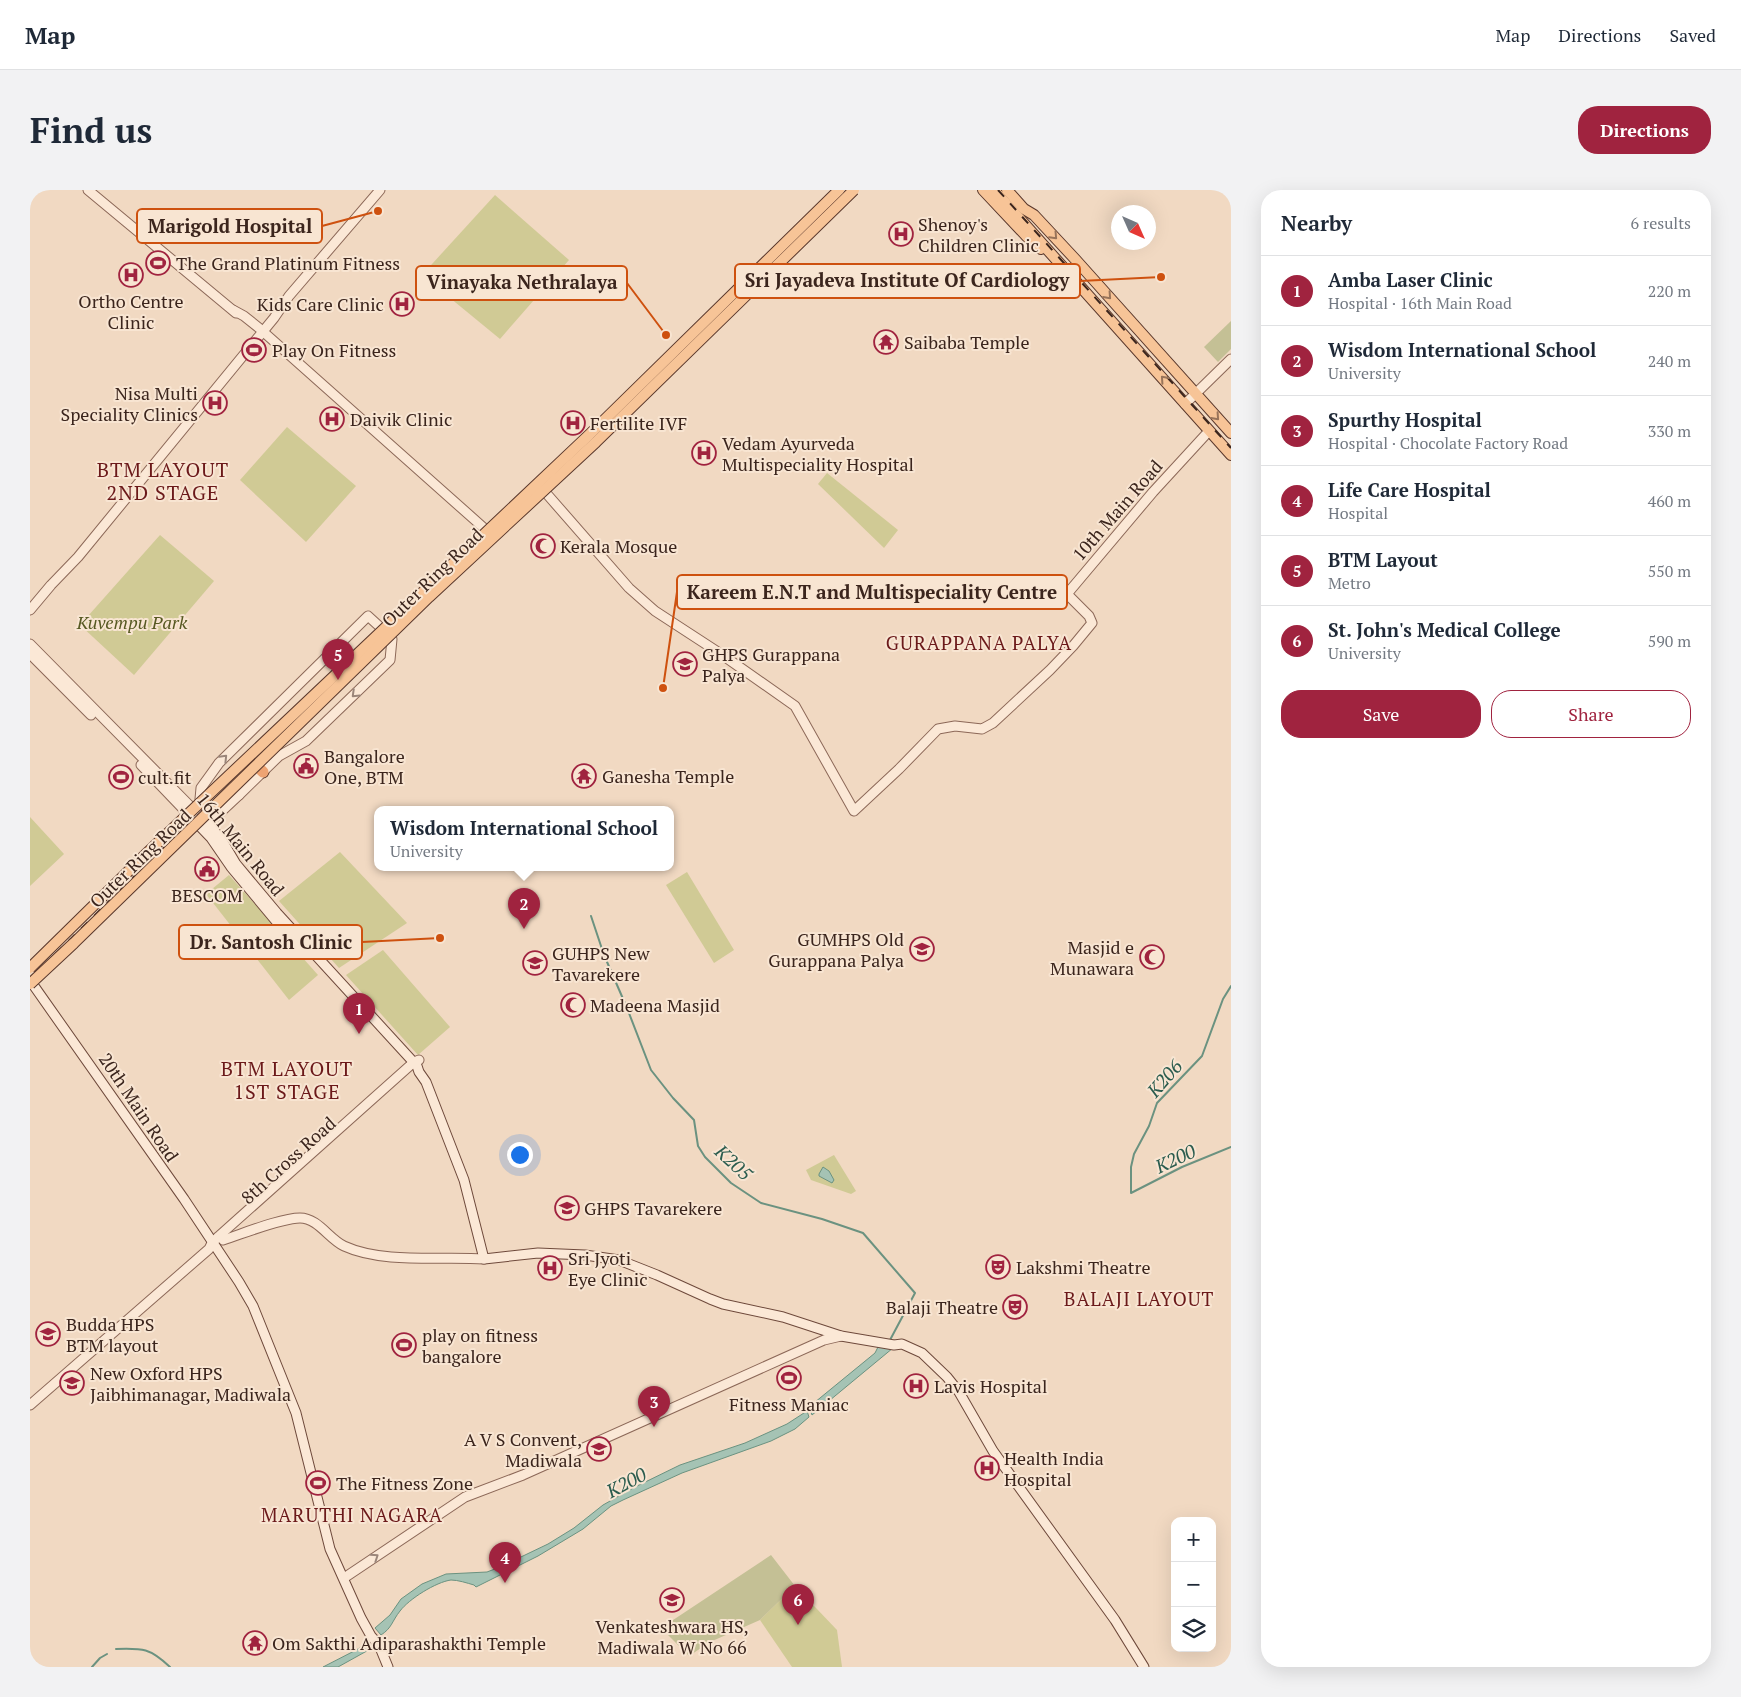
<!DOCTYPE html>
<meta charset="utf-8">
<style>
body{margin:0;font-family:"PT Serif",serif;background:#f2f2f3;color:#1f2937}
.controls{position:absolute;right:15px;bottom:15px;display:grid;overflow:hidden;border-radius:10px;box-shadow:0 5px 20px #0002}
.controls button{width:45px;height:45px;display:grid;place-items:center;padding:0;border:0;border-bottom:1px solid #e0e1e3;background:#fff;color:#1f2937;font:25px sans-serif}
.compass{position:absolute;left:1081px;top:15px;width:45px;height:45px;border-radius:50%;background:#fff;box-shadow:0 5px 20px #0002;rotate:135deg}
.you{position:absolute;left:489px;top:964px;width:18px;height:18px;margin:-12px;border:4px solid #fff;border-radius:50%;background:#1a73e8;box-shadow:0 0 0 8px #1a73e833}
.badge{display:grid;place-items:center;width:32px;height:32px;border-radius:50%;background:#a0233f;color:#fff;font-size:16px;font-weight:700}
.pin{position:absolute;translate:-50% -41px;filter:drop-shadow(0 1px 2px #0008)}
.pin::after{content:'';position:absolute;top:26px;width:18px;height:15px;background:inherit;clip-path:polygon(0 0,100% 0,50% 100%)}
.popup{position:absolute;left:344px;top:616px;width:300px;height:65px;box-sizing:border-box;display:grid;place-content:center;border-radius:10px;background:#fff;filter:drop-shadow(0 1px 4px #0005);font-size:16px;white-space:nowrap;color:#747a83}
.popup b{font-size:19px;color:#1f2937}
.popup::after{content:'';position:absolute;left:50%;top:100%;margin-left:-10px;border:10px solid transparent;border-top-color:#fff}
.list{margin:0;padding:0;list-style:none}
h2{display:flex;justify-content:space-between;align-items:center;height:65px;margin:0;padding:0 20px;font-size:21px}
h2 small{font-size:16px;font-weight:400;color:#747a83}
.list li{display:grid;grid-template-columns:32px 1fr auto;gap:15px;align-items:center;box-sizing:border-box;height:70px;padding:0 20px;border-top:1px solid #e0e1e3}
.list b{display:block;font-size:19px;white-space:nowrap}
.list p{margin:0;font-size:16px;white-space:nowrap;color:#747a83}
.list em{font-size:16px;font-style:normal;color:#747a83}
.actions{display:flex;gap:10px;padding:15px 20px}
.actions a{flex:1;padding:11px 0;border:1px solid #a0233f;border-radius:20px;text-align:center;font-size:18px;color:#a0233f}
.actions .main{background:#a0233f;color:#fff}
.icon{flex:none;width:28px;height:28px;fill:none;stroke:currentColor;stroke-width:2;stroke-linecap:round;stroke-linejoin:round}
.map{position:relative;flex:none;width:1201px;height:1477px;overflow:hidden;border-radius:20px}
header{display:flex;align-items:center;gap:30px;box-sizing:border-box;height:70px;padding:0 25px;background:#fff;border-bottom:1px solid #e0e1e3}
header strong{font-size:24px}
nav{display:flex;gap:28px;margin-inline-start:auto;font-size:18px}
.intro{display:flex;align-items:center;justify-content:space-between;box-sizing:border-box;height:120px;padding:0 30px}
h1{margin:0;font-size:35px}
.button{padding:12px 22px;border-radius:20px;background:#a0233f;color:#fff;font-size:18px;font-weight:700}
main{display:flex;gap:30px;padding:0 30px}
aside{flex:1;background:#fff;border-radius:20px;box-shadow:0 5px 20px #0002}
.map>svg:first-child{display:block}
.green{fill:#d0ca95}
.cemetery{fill:#c4c095}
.water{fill:#a5c3b4;stroke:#6b9280}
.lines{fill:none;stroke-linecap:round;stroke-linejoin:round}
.stream{stroke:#6b9280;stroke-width:2}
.tertiary-casing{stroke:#8c6858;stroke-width:11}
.secondary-casing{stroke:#6e493b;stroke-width:11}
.primary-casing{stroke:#5a382c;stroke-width:12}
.trunk-casing{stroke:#5a382c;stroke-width:13}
.tertiary{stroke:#fbe8d6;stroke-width:9}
.secondary{stroke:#fbe8d6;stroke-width:9}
.primary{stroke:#f7c497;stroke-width:10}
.trunk{stroke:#eea372;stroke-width:11}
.rail{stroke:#3b251d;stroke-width:2;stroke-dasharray:9 9;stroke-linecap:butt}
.primary-bridge-casing{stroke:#5a382c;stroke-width:12;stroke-linecap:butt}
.primary-bridge{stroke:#f7c497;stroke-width:10}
.oneway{stroke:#99745a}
.oneway2{stroke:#9b867a}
.labels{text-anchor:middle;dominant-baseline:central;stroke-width:4;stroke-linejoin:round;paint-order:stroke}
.poi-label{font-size:18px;fill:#3b251d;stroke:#f8e5d2;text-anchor:start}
.street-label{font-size:18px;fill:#3b251d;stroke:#f8e5d2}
.park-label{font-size:18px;font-style:italic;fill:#575922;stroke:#f8e5d2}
.neighbourhood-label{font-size:19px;letter-spacing:1px;fill:#6b191a;stroke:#f8e5d2}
.water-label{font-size:19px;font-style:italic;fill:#2b5c4e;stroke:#f8e5d2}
.quarter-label{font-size:20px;letter-spacing:1px;fill:#6b191a;stroke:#f8e5d2}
.leader{fill:none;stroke:#ce510f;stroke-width:2}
.callout-dot{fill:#ce510f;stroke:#f8e5d2;stroke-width:2}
.callout{fill:#f8e5d2;stroke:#ce510f;stroke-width:2}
.callout-label{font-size:19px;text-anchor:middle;font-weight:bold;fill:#3b251d}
</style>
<header>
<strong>Map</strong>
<nav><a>Map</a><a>Directions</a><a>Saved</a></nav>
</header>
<div class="intro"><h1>Find us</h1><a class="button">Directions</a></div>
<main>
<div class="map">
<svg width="1201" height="1477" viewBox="0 0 1201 1477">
<rect width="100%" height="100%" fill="#f1d9c2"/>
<g class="green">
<path d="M 465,5 L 539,70 L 470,149 L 392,85 Z"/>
<path d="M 257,237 L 326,296 L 276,352 L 210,290 Z"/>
<path d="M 797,283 L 868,340 L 854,358 L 788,294 Z"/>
<path d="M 130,345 L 184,391 L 104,485 L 50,435 Z"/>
<path d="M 0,627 L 34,664 L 0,696 Z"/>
<path d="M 310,662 L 377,733 L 309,778 L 249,711 Z"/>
<path d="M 657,682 L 704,760 L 684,773 L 636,695 Z"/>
<path d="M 199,685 L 288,785 L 259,810 L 176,704 Z"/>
<path d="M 353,760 L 420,837 L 388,865 L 316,785 Z"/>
<path d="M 804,965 L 826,1001 L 821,1004 L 781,990 L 776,980 Z"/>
<path d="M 765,1396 L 807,1440 L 812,1477 L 762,1477 L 730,1430 Z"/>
</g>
<g class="cemetery">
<path d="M 1201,131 L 1201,159 L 1188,172 L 1174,157 Z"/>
<path d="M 741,1365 L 765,1396 L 730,1430 L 680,1452 L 659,1466 L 631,1438 Z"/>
</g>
<g class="water">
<path d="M 793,977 L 799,981 L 804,990 L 802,993 L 789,986 L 789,984 Z"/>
<path d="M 849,1155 L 863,1158 L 782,1225 L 779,1217 L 845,1163 Z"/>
<path d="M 777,1221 L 779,1227 L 765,1239 L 741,1251 L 652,1283 L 593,1310 L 581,1316 L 553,1339 L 508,1366 L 446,1397 L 444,1395 C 437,1393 428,1390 421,1390 C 406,1392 379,1409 370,1421 C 362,1431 362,1438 351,1445 L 345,1438 L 360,1425 L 371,1409 L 392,1394 L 416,1384 L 457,1382 L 470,1377 L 518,1354 L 544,1338 L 573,1315 L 605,1297 L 650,1275 L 715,1253 L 757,1234 Z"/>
<path d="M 335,1450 L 344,1457 L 308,1477 L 293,1477 L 330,1458 Z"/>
</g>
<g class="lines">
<g class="stream">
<path d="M 561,726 L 574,765 L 597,818 L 621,880 L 643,908 L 664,930 L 668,956 L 675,967 L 701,993 L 731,1013 L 792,1029 L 833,1043 L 885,1103 L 860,1150"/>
<path d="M 1201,796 L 1193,809 L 1172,866 L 1127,913 L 1119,936 L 1104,964 L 1101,977 L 1101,1003 L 1152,977 L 1201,957"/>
<path d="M 86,1459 C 113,1458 120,1458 140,1477"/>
<path d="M 62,1477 L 70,1468 L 77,1464"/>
</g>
<g class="tertiary-casing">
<g id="tertiary">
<path d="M 58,0 L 206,123"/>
<path d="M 203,120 L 214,126 L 229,138 L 455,339"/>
<path d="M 1155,214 L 1201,169"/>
<path d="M 516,303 L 599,398 L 625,421 L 691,464 L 765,516 L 824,621 L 869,579 L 908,539 L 925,536 L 952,539 L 963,533 L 1020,480 L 1043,456 L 1062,433 L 1059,426 L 1037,404 L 1123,302 L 1179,241"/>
<path d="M 0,420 L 21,395 L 48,367 L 244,128 L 259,106 L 350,0"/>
<path d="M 0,454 L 161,617"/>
<path d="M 0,464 L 61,525"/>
<path d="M 111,575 L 156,622"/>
<path d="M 209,605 L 249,566 L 276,551 L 360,470 L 362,449"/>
<path d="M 170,609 L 171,598 L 189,573 L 338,426 L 350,437"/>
<path d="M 178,634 L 209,605 L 210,600"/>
<path d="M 193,1050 C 212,1044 251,1028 270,1028 C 288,1028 299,1049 314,1056 C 353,1074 412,1066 454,1069"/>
<path d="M 0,1215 L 179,1059 L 182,1053 L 189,1046 L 384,872 L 389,870"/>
<path d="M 314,1388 L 435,1307 L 493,1285 L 794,1150 L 811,1146"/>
</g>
</g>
<g class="secondary-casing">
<g id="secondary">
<path d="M 161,617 L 183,639 L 193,652 L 206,674 L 247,723 L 387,876 L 389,882 L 396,892 L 434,990 L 454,1069 L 508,1063 L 555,1065 L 589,1070 L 627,1085 L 680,1109 L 693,1114 L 753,1127 L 811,1146 L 864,1155 L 872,1154 L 892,1163 L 917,1187 L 929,1202 L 963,1261 L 1085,1430 L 1114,1477"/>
<path d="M 156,622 L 181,648 L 201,677 L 251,737"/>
<path d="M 4,796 L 154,1009 L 209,1092 L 223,1116 L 266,1223 L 300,1359 L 331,1428 L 341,1446 L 349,1455 L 358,1477"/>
</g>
</g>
<g class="primary-casing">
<g id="primary">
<path d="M 953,0 L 1001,51 L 1011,59"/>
<path d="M 964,0 L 1201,265"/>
<path d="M 977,0 L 994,19 L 1004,25 L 1045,69 L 1201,243"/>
</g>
</g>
<g class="trunk-casing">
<path id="trunk" d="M 229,578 L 233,582"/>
</g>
<use href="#tertiary" class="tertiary"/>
<use href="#secondary" class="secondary"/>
<use href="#primary" class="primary"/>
<use href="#trunk" class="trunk"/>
<g class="rail">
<path d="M 968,0 L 1201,258"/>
<path d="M 0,789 L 122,669 L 564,250 L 821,0"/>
</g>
<g class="primary-bridge-casing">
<g id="primary-bridge">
<path d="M 0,778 L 117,663 L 560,244 L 809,0"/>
<path d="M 0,794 L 44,753 L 399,407 L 566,252 L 824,0"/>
</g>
</g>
<use href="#primary-bridge" class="primary-bridge"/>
</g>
<defs><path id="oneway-chevron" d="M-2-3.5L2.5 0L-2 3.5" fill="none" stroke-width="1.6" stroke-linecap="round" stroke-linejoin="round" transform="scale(1.25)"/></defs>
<g class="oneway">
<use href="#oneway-chevron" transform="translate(1024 46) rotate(47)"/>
<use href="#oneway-chevron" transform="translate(1078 106) rotate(48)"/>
<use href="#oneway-chevron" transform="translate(1134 189) rotate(-132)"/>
<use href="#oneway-chevron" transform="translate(1186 227) rotate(48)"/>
</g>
<g class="oneway2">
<use href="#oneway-chevron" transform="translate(325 504) rotate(136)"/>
<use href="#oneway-chevron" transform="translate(194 568) rotate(-46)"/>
<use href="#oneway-chevron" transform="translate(345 1367) rotate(-34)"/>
</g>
<defs>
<g id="hospital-ring" transform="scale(1.25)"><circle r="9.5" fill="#f8e5d2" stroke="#a0233f" stroke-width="1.5"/><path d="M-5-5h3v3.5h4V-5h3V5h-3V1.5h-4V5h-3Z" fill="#a0233f"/></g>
<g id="stadium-ring" transform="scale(1.25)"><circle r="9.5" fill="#f8e5d2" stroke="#a0233f" stroke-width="1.5"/><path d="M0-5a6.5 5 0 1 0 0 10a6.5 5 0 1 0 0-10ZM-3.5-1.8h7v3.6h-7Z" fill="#a0233f"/></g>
<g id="temple-ring" transform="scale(1.25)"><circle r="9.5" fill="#f8e5d2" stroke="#a0233f" stroke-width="1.5"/><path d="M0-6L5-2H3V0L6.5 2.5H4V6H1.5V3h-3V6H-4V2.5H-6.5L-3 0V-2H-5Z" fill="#a0233f"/></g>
<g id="mosque-ring" transform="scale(1.25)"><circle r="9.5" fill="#f8e5d2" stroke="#a0233f" stroke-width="1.5"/><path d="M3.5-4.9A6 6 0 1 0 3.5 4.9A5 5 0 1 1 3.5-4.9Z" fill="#a0233f"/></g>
<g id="school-ring" transform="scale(1.25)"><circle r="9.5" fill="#f8e5d2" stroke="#a0233f" stroke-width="1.5"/><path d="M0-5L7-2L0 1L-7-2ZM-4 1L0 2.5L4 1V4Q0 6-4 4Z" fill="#a0233f"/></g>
<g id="civic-ring" transform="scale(1.25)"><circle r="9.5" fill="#f8e5d2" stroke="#a0233f" stroke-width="1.5"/><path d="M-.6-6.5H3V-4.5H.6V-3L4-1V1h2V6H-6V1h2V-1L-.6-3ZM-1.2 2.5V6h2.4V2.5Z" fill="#a0233f"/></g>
<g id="theatre-ring" transform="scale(1.25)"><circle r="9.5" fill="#f8e5d2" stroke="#a0233f" stroke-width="1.5"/><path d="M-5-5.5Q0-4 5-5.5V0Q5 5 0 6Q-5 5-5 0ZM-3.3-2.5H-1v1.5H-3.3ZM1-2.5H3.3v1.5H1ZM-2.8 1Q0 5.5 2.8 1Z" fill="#a0233f"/></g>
</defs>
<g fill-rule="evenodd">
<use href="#hospital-ring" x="871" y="44"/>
<use href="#stadium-ring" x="128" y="73"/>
<use href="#hospital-ring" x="101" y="85"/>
<use href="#hospital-ring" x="372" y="114"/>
<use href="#temple-ring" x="856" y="152"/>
<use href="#stadium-ring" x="224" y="160"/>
<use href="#hospital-ring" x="185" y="213"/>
<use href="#hospital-ring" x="302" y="229"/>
<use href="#hospital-ring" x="543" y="233"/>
<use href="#hospital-ring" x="674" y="263"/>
<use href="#mosque-ring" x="513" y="356"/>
<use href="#school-ring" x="655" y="474"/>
<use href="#civic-ring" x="276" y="576"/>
<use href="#temple-ring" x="554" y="586"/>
<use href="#stadium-ring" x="91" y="587"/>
<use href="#civic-ring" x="177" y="679"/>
<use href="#school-ring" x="892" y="759"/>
<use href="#mosque-ring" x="1122" y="767"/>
<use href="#school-ring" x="505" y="773"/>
<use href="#mosque-ring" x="543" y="815"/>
<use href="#school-ring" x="537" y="1018"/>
<use href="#theatre-ring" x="968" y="1077"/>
<use href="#hospital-ring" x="520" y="1078"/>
<use href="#theatre-ring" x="985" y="1117"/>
<use href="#school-ring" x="18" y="1144"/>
<use href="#stadium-ring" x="374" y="1155"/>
<use href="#stadium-ring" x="759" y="1188"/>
<use href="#school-ring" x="42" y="1193"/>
<use href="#hospital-ring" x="886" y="1196"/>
<use href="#school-ring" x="569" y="1259"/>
<use href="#hospital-ring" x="957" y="1278"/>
<use href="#stadium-ring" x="288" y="1293"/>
<use href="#school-ring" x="642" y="1410"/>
<use href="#temple-ring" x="225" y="1453"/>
</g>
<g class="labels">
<g class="poi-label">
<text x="888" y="34">Shenoy's<tspan x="888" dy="21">Children Clinic</tspan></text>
<text x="146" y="73">The Grand Platinum Fitness</text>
<text x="101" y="111" text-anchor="middle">Ortho Centre<tspan x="101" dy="21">Clinic</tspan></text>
<text x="354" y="114" text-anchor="end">Kids Care Clinic</text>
<text x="874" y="152">Saibaba Temple</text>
<text x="242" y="160">Play On Fitness</text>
<text x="168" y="203" text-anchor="end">Nisa Multi<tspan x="168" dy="21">Speciality Clinics</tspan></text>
<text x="320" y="229">Daivik Clinic</text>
<text x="560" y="233">Fertilite IVF</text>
<text x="692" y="253">Vedam Ayurveda<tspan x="692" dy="21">Multispeciality Hospital</tspan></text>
<text x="530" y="356">Kerala Mosque</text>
<text x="672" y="464">GHPS Gurappana<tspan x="672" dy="21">Palya</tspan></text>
<text x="294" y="566">Bangalore<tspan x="294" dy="21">One, BTM</tspan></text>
<text x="572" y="586">Ganesha Temple</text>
<text x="108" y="587">cult.fit</text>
<text x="177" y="705" text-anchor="middle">BESCOM</text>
<text x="874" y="749" text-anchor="end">GUMHPS Old<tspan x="874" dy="21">Gurappana Palya</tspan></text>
<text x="1104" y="757" text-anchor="end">Masjid e<tspan x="1104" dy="21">Munawara</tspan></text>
<text x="522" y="763">GUHPS New<tspan x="522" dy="21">Tavarekere</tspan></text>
<text x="560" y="815">Madeena Masjid</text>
<text x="554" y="1018">GHPS Tavarekere</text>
<text x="538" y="1068">Sri Jyoti<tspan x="538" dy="21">Eye Clinic</tspan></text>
<text x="986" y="1077">Lakshmi Theatre</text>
<text x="968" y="1117" text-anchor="end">Balaji Theatre</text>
<text x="36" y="1134">Budda HPS<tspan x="36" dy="21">BTM layout</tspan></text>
<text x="392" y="1145">play on fitness<tspan x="392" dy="21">bangalore</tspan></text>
<text x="60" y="1183">New Oxford HPS<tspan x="60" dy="21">Jaibhimanagar, Madiwala</tspan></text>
<text x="904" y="1196">Lavis Hospital</text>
<text x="759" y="1214" text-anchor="middle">Fitness Maniac</text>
<text x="552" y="1249" text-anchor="end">A V S Convent,<tspan x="552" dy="21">Madiwala</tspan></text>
<text x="974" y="1268">Health India<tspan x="974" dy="21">Hospital</tspan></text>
<text x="306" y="1293">The Fitness Zone</text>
<text x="642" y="1436" text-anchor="middle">Venkateshwara HS,<tspan x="642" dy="21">Madiwala W No 66</tspan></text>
<text x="242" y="1453">Om Sakthi Adiparashakthi Temple</text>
</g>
<g class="street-label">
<text transform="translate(1087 320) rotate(-49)">10th Main Road</text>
<text transform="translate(402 387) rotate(-44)">Outer Ring Road</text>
<text transform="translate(211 654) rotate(51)">16th Main Road</text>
<text transform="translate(110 668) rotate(-44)">Outer Ring Road</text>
<text transform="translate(109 917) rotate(56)">20th Main Road</text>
<text transform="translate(258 970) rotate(-42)">8th Cross Road</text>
</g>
<g class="park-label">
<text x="102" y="432">Kuvempu Park</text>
</g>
<g class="neighbourhood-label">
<text x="949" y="452">GURAPPANA PALYA</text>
<text x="1109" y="1108">BALAJI LAYOUT</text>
<text x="322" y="1324">MARUTHI NAGARA</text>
</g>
<g class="water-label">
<text transform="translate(1134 888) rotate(-49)">K206</text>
<text transform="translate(1145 968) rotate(-25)">K200</text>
<text transform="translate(704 972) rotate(43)">K205</text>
<text transform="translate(596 1292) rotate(-28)">K200</text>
</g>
<g class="quarter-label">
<text x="133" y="279">BTM LAYOUT<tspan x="133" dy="23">2ND STAGE</tspan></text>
<text x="257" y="878">BTM LAYOUT<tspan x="257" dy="23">1ST STAGE</tspan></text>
</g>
</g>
<path class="leader" d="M348 21L292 36M1131 87L1050 91M636 145L597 93M633 498L647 402M410 748L332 752"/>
<g class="callout-dot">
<circle cx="348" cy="21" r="5"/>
<circle cx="1131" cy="87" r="5"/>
<circle cx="636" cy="145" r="5"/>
<circle cx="633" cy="498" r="5"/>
<circle cx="410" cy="748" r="5"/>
</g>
<g class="callout">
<rect x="107" y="19" width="185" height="34" rx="5"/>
<rect x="705" y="74" width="345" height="34" rx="5"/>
<rect x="386" y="76" width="211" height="34" rx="5"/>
<rect x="647" y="385" width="390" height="34" rx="5"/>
<rect x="149" y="735" width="183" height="34" rx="5"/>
</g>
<g class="callout-label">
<text x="200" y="43">Marigold Hospital</text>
<text x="877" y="97">Sri Jayadeva Institute Of Cardiology</text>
<text x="492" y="99">Vinayaka Nethralaya</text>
<text x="842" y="409">Kareem E.N.T and Multispeciality Centre</text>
<text x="241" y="759">Dr. Santosh Clinic</text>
</g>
</svg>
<div class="controls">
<button>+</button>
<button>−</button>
<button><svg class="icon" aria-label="layers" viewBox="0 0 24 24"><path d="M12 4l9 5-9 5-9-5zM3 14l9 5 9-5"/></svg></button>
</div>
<svg class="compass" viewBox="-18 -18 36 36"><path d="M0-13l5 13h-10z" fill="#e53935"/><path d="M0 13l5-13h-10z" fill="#747a83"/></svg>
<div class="you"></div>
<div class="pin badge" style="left:329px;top:844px">1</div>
<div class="pin badge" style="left:494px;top:739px">2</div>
<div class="popup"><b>Wisdom International School</b>University</div>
<div class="pin badge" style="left:624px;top:1237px">3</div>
<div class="pin badge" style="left:475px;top:1393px">4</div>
<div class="pin badge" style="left:308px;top:490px">5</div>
<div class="pin badge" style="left:768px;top:1435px">6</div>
</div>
<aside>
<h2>Nearby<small>6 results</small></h2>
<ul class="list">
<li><span class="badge">1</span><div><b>Amba Laser Clinic</b><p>Hospital · 16th Main Road</p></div><em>220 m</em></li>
<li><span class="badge">2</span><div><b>Wisdom International School</b><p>University</p></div><em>240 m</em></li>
<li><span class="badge">3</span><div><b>Spurthy Hospital</b><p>Hospital · Chocolate Factory Road</p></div><em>330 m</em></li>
<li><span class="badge">4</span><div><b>Life Care Hospital</b><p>Hospital</p></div><em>460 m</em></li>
<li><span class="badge">5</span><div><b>BTM Layout</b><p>Metro</p></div><em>550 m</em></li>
<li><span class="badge">6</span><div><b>St. John's Medical College</b><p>University</p></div><em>590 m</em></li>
</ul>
<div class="actions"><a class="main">Save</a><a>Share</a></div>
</aside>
</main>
